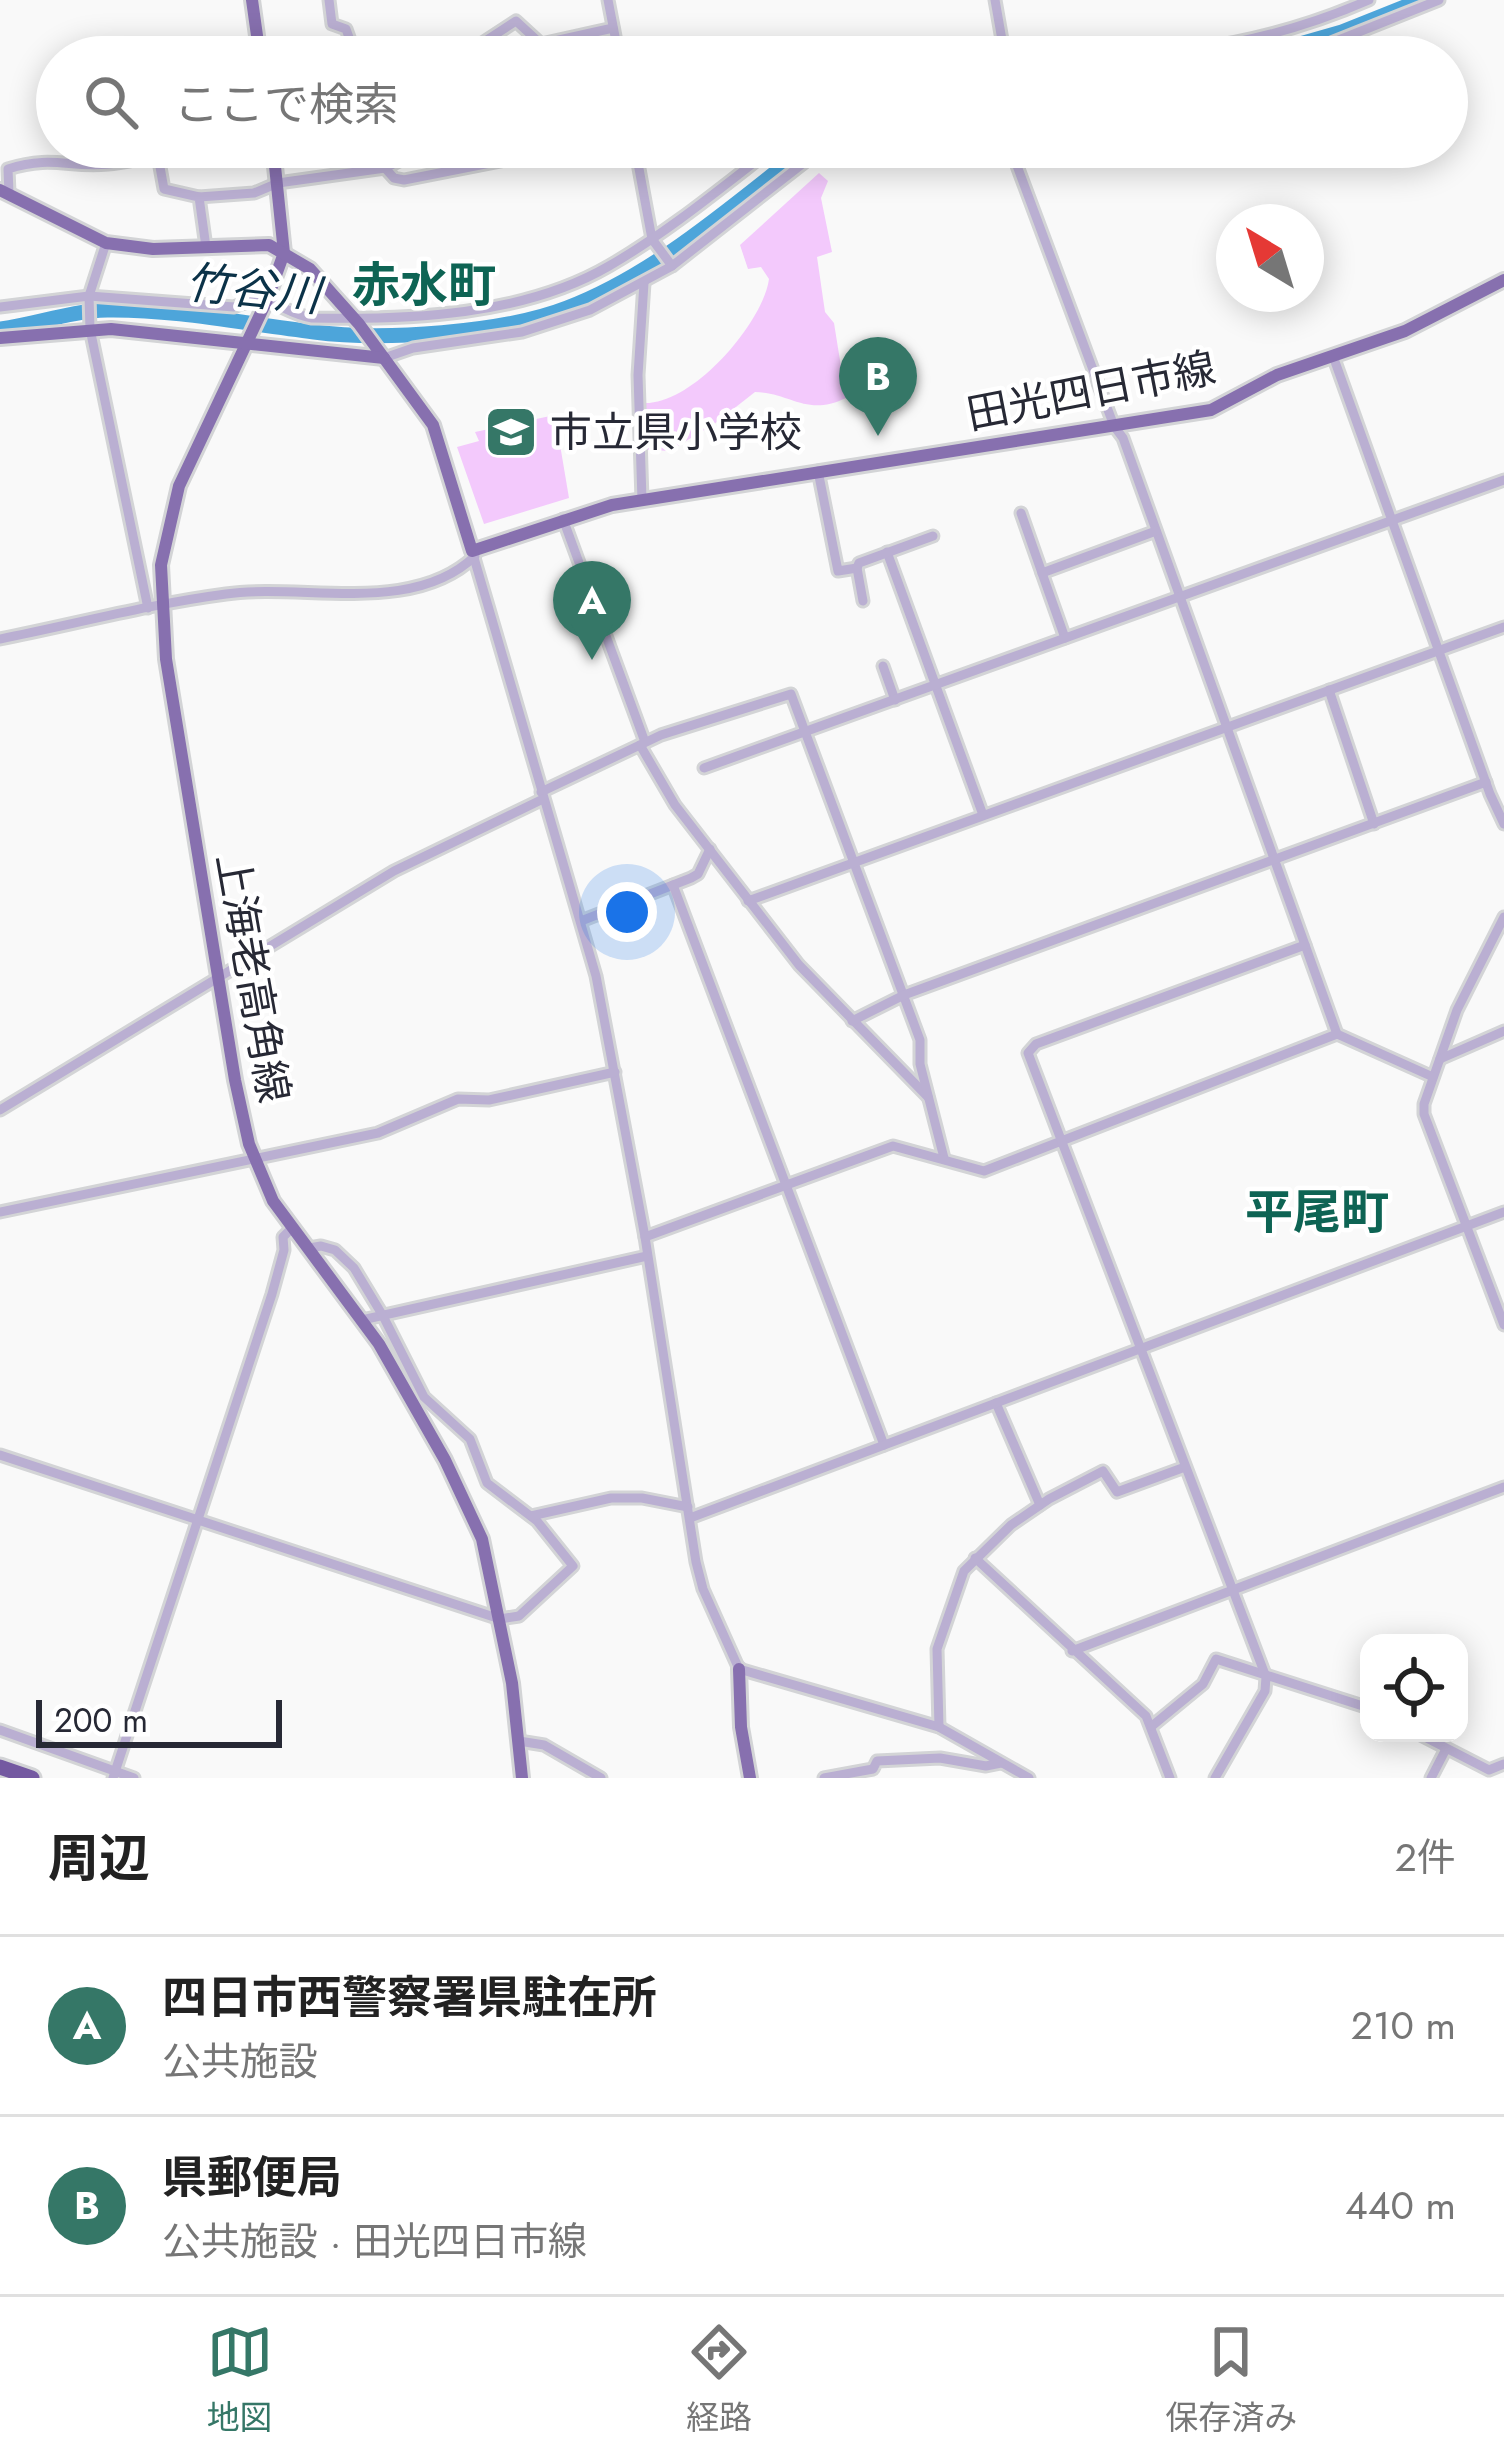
<!DOCTYPE html>
<html lang="ja">
<meta charset="utf-8">
<style>
body{margin:0;font-family:Jost,"Noto Sans JP",sans-serif;background:#f2f2f2;color:#222}
.controls{position:absolute;right:36px;bottom:36px;display:grid;overflow:hidden;border-radius:24px;box-shadow:0 6px 30px #0003}
.controls button{width:108px;height:108px;display:grid;place-items:center;padding:0;border:0;border-bottom:3px solid #e0e0e0;background:#fff;color:#222;font:60px sans-serif}
.compass{position:absolute;left:1216px;top:204px;width:108px;height:108px;border-radius:50%;background:#fff;box-shadow:0 6px 30px #0003;rotate:322deg}
.scale{position:absolute;left:36px;bottom:30px;width:246px;box-sizing:border-box;padding-left:12px;border:6px solid #272935;border-top:0;font-size:33px;line-height:42px;white-space:nowrap;color:#272935;-webkit-text-stroke:9px #fff;paint-order:stroke}
.you{position:absolute;left:627px;top:912px;width:42px;height:42px;margin:-30px;border:9px solid #fff;border-radius:50%;background:#1a73e8;box-shadow:0 0 0 18px #1a73e833}
.badge{display:grid;place-items:center;width:78px;height:78px;border-radius:50%;background:#357767;color:#fff;font-size:39px;font-weight:700}
.pin{position:absolute;translate:-50% -99px;filter:drop-shadow(0 3px 6px #0008)}
.pin::after{content:'';position:absolute;top:63px;width:42px;height:36px;background:inherit;clip-path:polygon(0 0,100% 0,50% 100%)}
.list{margin:0;padding:0;list-style:none}
h2{display:flex;justify-content:space-between;align-items:center;height:156px;margin:0;padding:0 48px;font-size:51px}
h2 small{font-size:39px;font-weight:400;color:#767676}
.list li{display:grid;grid-template-columns:78px 1fr auto;gap:36px;align-items:center;box-sizing:border-box;height:180px;padding:0 48px;border-top:3px solid #e0e0e0}
.list b{display:block;font-size:45px;white-space:nowrap}
.list p{margin:0;font-size:39px;white-space:nowrap;color:#767676}
.list em{font-size:39px;font-style:normal;color:#767676}
.icon{flex:none;width:66px;height:66px;fill:none;stroke:currentColor;stroke-width:2;stroke-linecap:round;stroke-linejoin:round}
.map{position:relative;flex:none;width:1504px;height:1778px;overflow:hidden}
.search{position:absolute;background:#fff;box-shadow:0 6px 30px #0003;left:36px;right:36px;top:36px;height:132px;display:flex;align-items:center;gap:30px;box-sizing:border-box;padding:0 42px;border-radius:66px;color:#767676;font-size:45px}
.sheet{height:516px;background:#fff}
nav{display:flex;justify-content:space-around;align-items:center;box-sizing:border-box;height:168px;border-top:3px solid #e0e0e0;background:#fff;font-size:33px;color:#767676}
nav a{display:grid;justify-items:center;gap:6px}
nav .on{color:#357767}
.map>svg:first-child{display:block}
.green{fill:#f3c9fc}
.lines{fill:none;stroke-linecap:round;stroke-linejoin:round}
.river{stroke:#4da5da;stroke-width:15}
.minor-casing{stroke:#d3d4d6;stroke-width:15}
.major-casing{stroke:#d3d4d6;stroke-width:18}
.highway-casing{stroke:#d3d4d6;stroke-width:21}
.minor{stroke:#baafd2;stroke-width:9}
.major{stroke:#8770af;stroke-width:12}
.highway{stroke:#7459a1;stroke-width:15}
.labels{text-anchor:middle;dominant-baseline:central;stroke-width:9;stroke-linejoin:round;paint-order:stroke}
.street-label{font-size:42px;fill:#272935;stroke:#fff}
.poi-label{font-size:42px;fill:#272935;stroke:#fff;text-anchor:start}
.water-label{font-size:45px;font-style:italic;fill:#0b3248;stroke:#fff}
.quarter-label{font-size:48px;font-weight:bold;fill:#0e6454;stroke:#fff}
</style>
<div class="map">
<svg width="1504" height="1778" viewBox="0 0 1504 1778">
<rect width="100%" height="100%" fill="#f9f9f9"/>
<g class="green">
<path d="M 819,173 L 828,181 L 821,198 L 832,252 L 817,257 L 825,312 L 834,323 L 846,398 C 806,417 792,393 755,392 L 713,425 L 669,451 L 640,449 L 643,403 C 692,406 763,323 769,279 L 761,267 L 748,269 L 740,245 Z"/>
<path d="M 555,415 L 569,498 L 484,524 L 457,447 L 479,441 L 475,432 Z"/>
</g>
<g class="lines">
<g class="river">
<path d="M 1254,57 L 1342,32 L 1422,0"/>
<path d="M 0,329 C 37,324 70,311 107,310 C 176,309 246,324 314,332 C 382,341 503,333 567,308 C 656,274 733,205 808,147"/>
</g>
<g class="minor-casing">
<g id="minor">
<path d="M 329,0 L 332,24 L 346,29 L 356,57"/>
<path d="M 608,0 L 619,57"/>
<path d="M 995,0 L 1005,57"/>
<path d="M 461,57 L 516,21 L 541,44 L 613,28"/>
<path d="M 921,57 C 981,47 1038,54 1098,55 C 1193,56 1282,38 1369,0"/>
<path d="M 1296,57 L 1439,0"/>
<path d="M 388,147 L 393,164"/>
<path d="M 635,147 L 652,239 L 672,266"/>
<path d="M 1010,147 L 1114,426 L 1123,438 L 1337,1034"/>
<path d="M 385,168 L 394,178 L 404,180 L 571,147"/>
<path d="M 9,193 L 8,169 C 52,155 69,168 108,164 C 125,163 141,158 158,156 L 164,189 L 199,197 L 206,247"/>
<path d="M 199,197 L 254,193 L 278,183 L 385,168 L 405,158 L 415,147"/>
<path d="M 106,243 L 89,296 L 90,329 L 148,608"/>
<path d="M 0,307 L 89,296 L 234,307 C 272,289 277,312 312,318 C 409,320 523,316 609,266 C 668,232 721,188 774,147"/>
<path d="M 1333,356 L 1490,794 L 1504,824"/>
<path d="M 384,358 L 413,348 L 522,332 L 590,310 L 672,266 L 824,147"/>
<path d="M 818,471 L 838,571 L 857,568 L 863,601"/>
<path d="M 642,500 L 638,375 L 644,283"/>
<path d="M 1021,513 L 1042,573"/>
<path d="M 563,519 L 645,742"/>
<path d="M 472,551 L 596,976 L 645,1237 L 696,1562 L 703,1589 L 739,1669 L 939,1727 L 1029,1778"/>
<path d="M 887,552 L 983,815"/>
<path d="M 857,568 L 859,563 L 933,536"/>
<path d="M 1065,638 L 1042,573 L 1156,531"/>
<path d="M 0,639 C 75,624 150,604 226,594 C 304,583 413,616 475,556"/>
<path d="M 883,666 L 895,700"/>
<path d="M 1329,690 L 1374,824"/>
<path d="M 640,745 L 675,805 L 799,965 L 928,1097"/>
<path d="M 704,768 L 1504,480"/>
<path d="M 541,792 L 661,735 L 791,694 L 920,1040 L 920,1064 L 944,1158"/>
<path d="M 673,885 L 884,1445"/>
<path d="M 748,901 L 1504,627"/>
<path d="M 1504,917 L 1457,1010 L 1424,1104 L 1424,1114 L 1504,1325"/>
<path d="M 581,921 L 691,878 L 698,874 L 710,849"/>
<path d="M 852,1021 L 904,995 L 1486,782"/>
<path d="M 1440,1059 L 1504,1031"/>
<path d="M 0,1110 L 394,871 L 543,799"/>
<path d="M 0,1212 L 378,1133 L 458,1099 L 489,1100 L 615,1072"/>
<path d="M 645,1237 L 893,1146 L 984,1171 L 1337,1034 L 1433,1077"/>
<path d="M 362,1320 L 647,1256"/>
<path d="M 996,1403 L 1040,1505"/>
<path d="M 0,1455 L 500,1619 L 519,1616 L 573,1566 L 537,1521 L 487,1483 L 470,1439 L 424,1397 L 383,1316 L 354,1268 L 335,1250 L 321,1246 L 309,1248"/>
<path d="M 531,1516 L 611,1498 L 642,1498 L 688,1507"/>
<path d="M 690,1518 L 1504,1212"/>
<path d="M 975,1558 L 1146,1716 L 1170,1778"/>
<path d="M 1072,1651 L 1504,1487"/>
<path d="M 1152,1726 L 1203,1684 L 1216,1659 L 1369,1708"/>
<path d="M 939,1727 L 937,1649 L 964,1571 L 1011,1525 L 1049,1499 L 1103,1471 L 1117,1492 L 1185,1467"/>
<path d="M 0,1730 L 134,1778"/>
<path d="M 1417,1733 L 1489,1770 L 1504,1764"/>
<path d="M 519,1741 L 544,1745 L 601,1778"/>
<path d="M 113,1778 L 272,1294 L 284,1250 L 283,1237 L 292,1228"/>
<path d="M 824,1778 L 873,1769 L 877,1761 L 940,1758 L 986,1766 L 1001,1763"/>
<path d="M 1215,1778 L 1265,1691 L 1266,1677 L 1028,1053 L 1036,1044 L 1305,945"/>
<path d="M 1431,1778 L 1446,1749"/>
</g>
</g>
<g class="major-casing">
<g id="major">
<path d="M 252,0 L 260,57"/>
<path d="M 273,147 L 284,253 L 267,300 L 179,486 L 161,565 L 166,659 L 235,1080 L 249,1144 L 273,1201 L 379,1344 L 445,1460 L 482,1539 L 512,1683 L 522,1778"/>
<path d="M 0,190 L 106,243 L 153,249 L 269,245 L 310,269 L 359,324 L 433,425 L 472,551 L 612,505 L 1211,410 L 1277,375 L 1405,331 L 1504,280"/>
<path d="M 0,338 L 111,329 L 384,358"/>
<path d="M 739,1669 L 741,1727 L 750,1778"/>
</g>
</g>
<g class="highway-casing">
<path id="highway" d="M 0,1767 L 32,1778"/>
</g>
<use href="#minor" class="minor"/>
<use href="#major" class="major"/>
<use href="#highway" class="highway"/>
</g>
<defs>
<g id="school-square" transform="scale(2.7)"><rect x="-9" y="-9" width="18" height="18" rx="4" fill="#357767" stroke="#fff"/><path d="M0-5L7-2L0 1L-7-2ZM-4 1L0 2.5L4 1V4Q0 6-4 4Z" fill="#fff"/></g>
</defs>
<g fill-rule="evenodd">
<use href="#school-square" x="511" y="432"/>
</g>
<g class="labels">
<g class="street-label">
<text transform="translate(1091 391) rotate(-11)">田光四日市線</text>
<text transform="translate(253 978) rotate(80)">上海老高角線</text>
</g>
<g class="poi-label">
<text x="550" y="432">市立県小学校</text>
</g>
<g class="water-label">
<text transform="translate(253 289) rotate(6)">竹谷川</text>
</g>
<g class="quarter-label">
<text x="424" y="285">赤水町</text>
<text x="1317" y="1212">平尾町</text>
</g>
</g>
</svg>
<div class="controls">
<button><svg class="icon" aria-label="locate" viewBox="0 0 24 24"><circle cx="12" cy="12" r="6"/><path d="M12 2v4M12 18v4M2 12h4M18 12h4"/></svg></button>
</div>
<svg class="compass" viewBox="-18 -18 36 36"><path d="M0-13l5 13h-10z" fill="#e53935"/><path d="M0 13l5-13h-10z" fill="#767676"/></svg>
<div class="scale">200 m</div>
<div class="you"></div>
<div class="pin badge" style="left:592px;top:660px">A</div>
<div class="pin badge" style="left:878px;top:436px">B</div>
<div class="search"><svg class="icon" aria-label="search" viewBox="0 0 24 24"><circle cx="10" cy="10" r="6"/><path d="M15 15l6 6"/></svg>ここで検索</div>
</div>
<section class="sheet">
<h2>周辺<small>2件</small></h2>
<ul class="list">
<li><span class="badge">A</span><div><b>四日市西警察署県駐在所</b><p>公共施設</p></div><em>210 m</em></li>
<li><span class="badge">B</span><div><b>県郵便局</b><p>公共施設 · 田光四日市線</p></div><em>440 m</em></li>
</ul>
</section>
<nav>
<a class="on"><svg class="icon" aria-label="map" viewBox="0 0 24 24"><path d="M3 6l6-2 6 2 6-2v14l-6 2-6-2-6 2zM9 4v14M15 6v14"/></svg>地図</a>
<a><svg class="icon" aria-label="directions" viewBox="0 0 24 24"><path d="M12 3l9 9-9 9-9-9zM9 14v-3h6M13 9l2 2-2 2"/></svg>経路</a>
<a><svg class="icon" aria-label="saved" viewBox="0 0 24 24"><path d="M7 4h10v16l-5-4-5 4z"/></svg>保存済み</a>
</nav>
